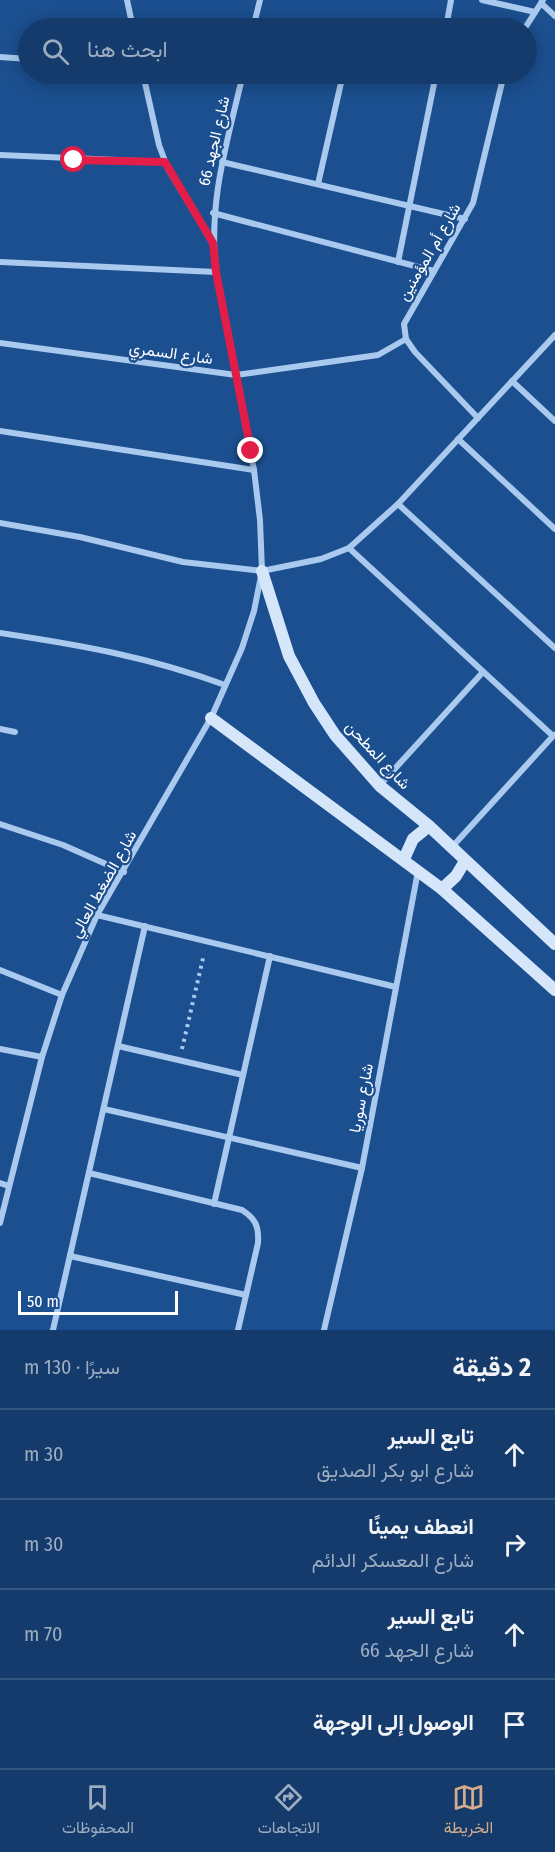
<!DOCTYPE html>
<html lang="ar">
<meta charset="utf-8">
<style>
body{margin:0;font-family:"Fira Sans Condensed",Vazirmatn,sans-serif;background:#214673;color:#f1f3f6;direction:rtl}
.scale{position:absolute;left:18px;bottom:15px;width:160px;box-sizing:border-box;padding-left:6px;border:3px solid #fff;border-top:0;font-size:16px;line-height:21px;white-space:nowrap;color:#fff;-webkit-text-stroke:4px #1b4f8f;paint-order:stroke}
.stop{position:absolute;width:18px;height:18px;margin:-14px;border:4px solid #e11d48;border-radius:50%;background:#fff}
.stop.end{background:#e11d48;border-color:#fff;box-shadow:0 2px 6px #0008}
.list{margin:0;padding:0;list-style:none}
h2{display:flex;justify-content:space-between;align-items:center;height:78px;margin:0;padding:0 24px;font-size:26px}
h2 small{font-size:20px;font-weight:400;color:#9dadc1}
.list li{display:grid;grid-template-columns:39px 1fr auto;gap:18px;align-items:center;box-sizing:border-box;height:90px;padding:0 24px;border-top:2px solid #33557e}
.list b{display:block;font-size:22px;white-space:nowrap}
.list p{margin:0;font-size:20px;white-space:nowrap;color:#9dadc1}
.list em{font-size:20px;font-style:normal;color:#9dadc1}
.icon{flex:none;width:33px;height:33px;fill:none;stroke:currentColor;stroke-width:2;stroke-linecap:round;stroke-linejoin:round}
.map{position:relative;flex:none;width:555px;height:1330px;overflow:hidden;direction:ltr}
.search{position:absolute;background:#143b6b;box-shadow:0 3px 15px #0003;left:18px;right:18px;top:18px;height:66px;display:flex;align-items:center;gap:15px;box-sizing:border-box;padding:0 21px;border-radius:33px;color:#9dadc1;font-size:22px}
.sheet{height:438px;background:#143b6b}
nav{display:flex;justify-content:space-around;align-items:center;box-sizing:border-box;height:84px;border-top:2px solid #33557e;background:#143b6b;font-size:16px;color:#9dadc1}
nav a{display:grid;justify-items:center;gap:3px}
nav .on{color:#d6ab8b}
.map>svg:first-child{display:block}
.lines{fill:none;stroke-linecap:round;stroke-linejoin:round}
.path{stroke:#a9c9ee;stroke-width:4;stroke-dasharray:3 4.5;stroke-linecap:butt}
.street{stroke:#a9c9ee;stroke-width:6}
.secondary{stroke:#d6e6fa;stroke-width:12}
.route{stroke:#e11d48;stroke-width:8}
.labels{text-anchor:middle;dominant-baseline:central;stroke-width:4.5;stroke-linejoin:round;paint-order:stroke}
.street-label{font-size:16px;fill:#fff;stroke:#1b4f8f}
</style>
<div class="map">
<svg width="555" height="1330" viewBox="0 0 555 1330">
<rect width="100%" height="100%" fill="#1b4f8f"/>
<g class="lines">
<path class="path" d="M 182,1049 L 204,954"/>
<g class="street">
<path d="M 127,0 L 133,28"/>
<path d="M 482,0 L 535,12"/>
<path d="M 541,3 L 555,16"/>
<path d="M 255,21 L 285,28"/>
<path d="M 253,28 L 260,0"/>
<path d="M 446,28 L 451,0"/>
<path d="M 525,28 L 543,0"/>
<path d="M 0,57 L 28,59"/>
<path d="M 143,74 L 159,145 L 168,169 L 213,243"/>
<path d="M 0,155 L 165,162"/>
<path d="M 222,162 L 465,219"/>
<path d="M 318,184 L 343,74"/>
<path d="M 213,213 L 434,271"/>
<path d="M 0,262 L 216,272"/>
<path d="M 398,262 L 436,74"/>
<path d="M 0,343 L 236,375 L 378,355 L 406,339"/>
<path d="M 512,381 L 555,421"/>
<path d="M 478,418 L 415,352 L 406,339 L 404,324 L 473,203 L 504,74"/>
<path d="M 0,431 L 254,470"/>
<path d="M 458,439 L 555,529"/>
<path d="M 398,504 L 555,648"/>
<path d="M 0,523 L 80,537 L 183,562 L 262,571 L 321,559 L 349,548 L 398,504 L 555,335"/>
<path d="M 349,548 L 553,736"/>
<path d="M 0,633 C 80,645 149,657 225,685"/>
<path d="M 0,729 L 15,732"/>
<path d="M 380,785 L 483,672"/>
<path d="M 0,824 L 63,845 L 124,872"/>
<path d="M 452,847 L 554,735"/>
<path d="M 97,915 L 396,987"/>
<path d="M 0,970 L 62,995"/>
<path d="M 118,1046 L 243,1075"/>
<path d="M 0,1049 L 42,1057"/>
<path d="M 104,1109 L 362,1168"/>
<path d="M 89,1173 L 242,1210 C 256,1219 259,1227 258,1243 L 238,1330"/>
<path d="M 0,1183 L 9,1186"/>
<path d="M 214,1204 L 270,956"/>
<path d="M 0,1223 L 42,1057 L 62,995 L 97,915 L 211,718 L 242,648 L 254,611 L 262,571 L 260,520 L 254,470 L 216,272 C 208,201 227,143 243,74"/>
<path d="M 70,1256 L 246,1295"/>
<path d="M 53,1330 L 145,926"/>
<path d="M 324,1330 L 362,1168 L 418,871"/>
</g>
<g class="secondary">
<path d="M 262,571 L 289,656 L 314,703 L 335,735 L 380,786 L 429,826 L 555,944"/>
<path d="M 211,718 L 442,889 L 555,990"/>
<path d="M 404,859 L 413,839 L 429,826"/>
<path d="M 442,889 L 456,876 L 465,861"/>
</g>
</g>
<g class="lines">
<path class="route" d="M 74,160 L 165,162 L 213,243 L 216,272 L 251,451"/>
</g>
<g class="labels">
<g class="street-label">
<text transform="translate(214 141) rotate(-77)">شارع الجهد 66</text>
<text transform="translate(429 252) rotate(-60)">شارع أم المؤمنين</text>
<text transform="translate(171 353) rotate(8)">شارع السمري</text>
<text transform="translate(378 755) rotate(47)">شارع المطحن</text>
<text transform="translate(103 884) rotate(-61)">شارع الضغط العالي</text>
<text transform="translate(361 1098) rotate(-79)">شارع سوريا</text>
</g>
</g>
</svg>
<div class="scale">50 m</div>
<div class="stop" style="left:74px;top:160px"></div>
<div class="stop end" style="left:251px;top:451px"></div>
<div class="search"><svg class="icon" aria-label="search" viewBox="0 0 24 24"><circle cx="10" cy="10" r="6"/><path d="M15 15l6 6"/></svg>ابحث هنا</div>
</div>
<section class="sheet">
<h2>2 دقيقة<small>سيرًا · 130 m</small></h2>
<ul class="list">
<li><svg class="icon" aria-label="ahead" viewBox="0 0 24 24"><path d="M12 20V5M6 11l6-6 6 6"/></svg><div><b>تابع السير</b><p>شارع ابو بكر الصديق</p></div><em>30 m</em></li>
<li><svg class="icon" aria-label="right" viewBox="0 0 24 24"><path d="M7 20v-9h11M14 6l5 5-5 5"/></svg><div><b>انعطف يمينًا</b><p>شارع المعسكر الدائم</p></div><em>30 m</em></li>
<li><svg class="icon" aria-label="ahead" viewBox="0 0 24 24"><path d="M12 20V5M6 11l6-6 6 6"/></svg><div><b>تابع السير</b><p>شارع الجهد 66</p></div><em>70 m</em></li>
<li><svg class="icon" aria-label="arrive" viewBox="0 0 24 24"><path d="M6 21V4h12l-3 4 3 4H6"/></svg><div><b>الوصول إلى الوجهة</b></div></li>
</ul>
</section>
<nav>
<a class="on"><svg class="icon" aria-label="map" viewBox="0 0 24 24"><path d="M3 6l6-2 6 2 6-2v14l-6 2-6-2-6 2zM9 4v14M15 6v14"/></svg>الخريطة</a>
<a><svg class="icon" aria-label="directions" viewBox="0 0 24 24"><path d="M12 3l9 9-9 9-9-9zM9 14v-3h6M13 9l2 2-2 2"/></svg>الاتجاهات</a>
<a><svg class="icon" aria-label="saved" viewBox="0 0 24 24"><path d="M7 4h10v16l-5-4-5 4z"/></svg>المحفوظات</a>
</nav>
